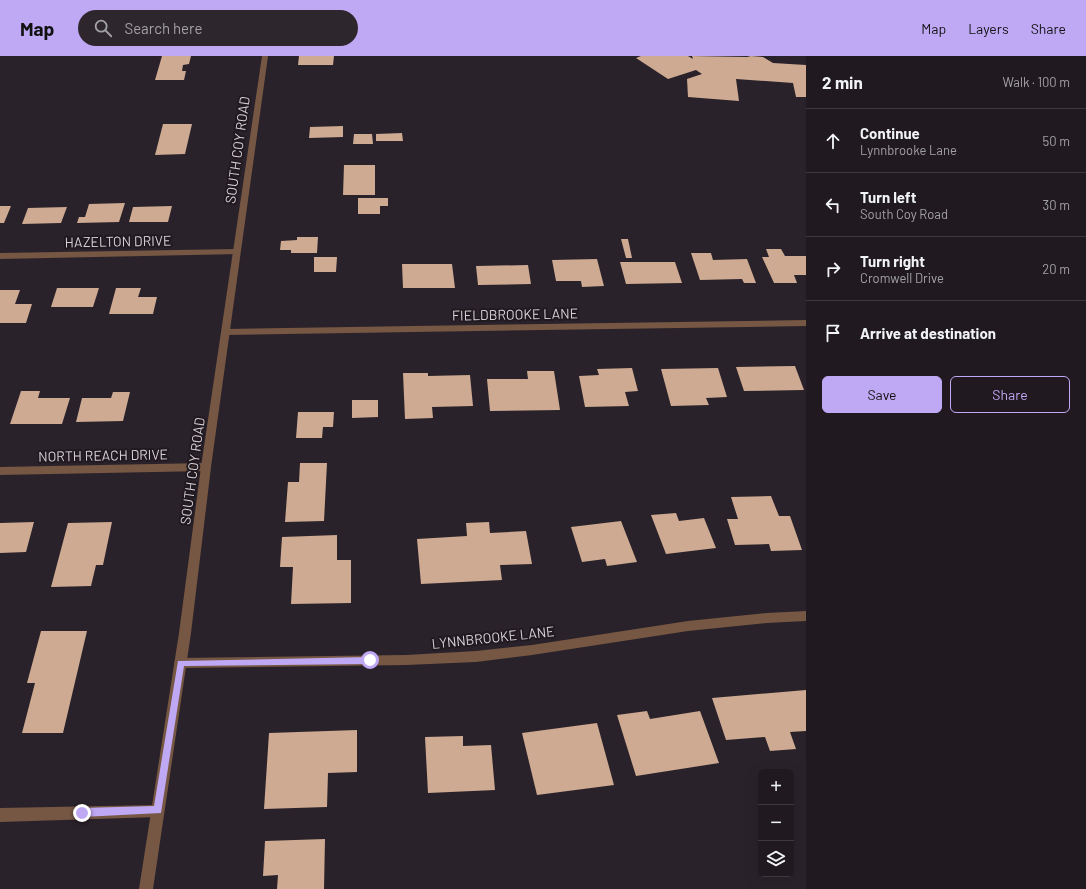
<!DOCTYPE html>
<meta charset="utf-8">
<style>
body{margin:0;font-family:Barlow,sans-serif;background:#2d272d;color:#f1f3f6}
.controls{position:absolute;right:12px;bottom:12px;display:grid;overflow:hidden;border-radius:6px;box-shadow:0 4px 16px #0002}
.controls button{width:36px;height:36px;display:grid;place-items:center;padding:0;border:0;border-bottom:1px solid #3d383e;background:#201a20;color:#f1f3f6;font:20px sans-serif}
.stop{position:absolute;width:12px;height:12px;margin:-9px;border:3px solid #bfa9f4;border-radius:50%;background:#fff}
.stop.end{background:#bfa9f4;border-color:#fff;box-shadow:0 1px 4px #0008}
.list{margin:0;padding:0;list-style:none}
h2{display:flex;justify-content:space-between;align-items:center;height:52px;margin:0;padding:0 16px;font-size:17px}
h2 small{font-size:13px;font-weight:400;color:#a2a1a5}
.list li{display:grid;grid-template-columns:26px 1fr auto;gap:12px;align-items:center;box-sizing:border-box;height:64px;padding:0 16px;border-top:1px solid #3d383e}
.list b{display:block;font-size:15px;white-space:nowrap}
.list p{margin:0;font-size:13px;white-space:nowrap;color:#a2a1a5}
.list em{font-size:13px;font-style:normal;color:#a2a1a5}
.actions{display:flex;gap:8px;padding:12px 16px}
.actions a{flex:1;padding:9px 0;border:1px solid #bfa9f4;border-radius:6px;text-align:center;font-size:14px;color:#bfa9f4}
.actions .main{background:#bfa9f4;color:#111}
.icon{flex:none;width:22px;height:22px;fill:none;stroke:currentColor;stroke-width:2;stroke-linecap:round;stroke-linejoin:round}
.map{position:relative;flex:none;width:806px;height:833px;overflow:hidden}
header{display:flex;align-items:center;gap:24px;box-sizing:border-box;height:56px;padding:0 20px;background:#bfa9f4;color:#111}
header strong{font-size:19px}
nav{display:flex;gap:22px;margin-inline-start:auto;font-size:14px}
.search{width:280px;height:36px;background:#2d272d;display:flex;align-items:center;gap:10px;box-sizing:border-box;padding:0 14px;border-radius:22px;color:#a2a1a5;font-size:15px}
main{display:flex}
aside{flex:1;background:#201a20}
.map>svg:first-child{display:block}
.building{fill:#cdaa91}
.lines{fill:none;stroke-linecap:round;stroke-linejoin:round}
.minor{fill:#765743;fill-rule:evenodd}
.tertiary{fill:#765743;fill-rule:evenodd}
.route{fill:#bfa9f4}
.labels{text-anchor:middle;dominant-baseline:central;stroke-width:4;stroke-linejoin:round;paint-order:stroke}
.street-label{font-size:14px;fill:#d7d2d7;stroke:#211920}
</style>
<header>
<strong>Map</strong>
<div class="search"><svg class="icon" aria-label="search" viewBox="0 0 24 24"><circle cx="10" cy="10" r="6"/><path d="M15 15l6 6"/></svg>Search here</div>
<nav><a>Map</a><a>Layers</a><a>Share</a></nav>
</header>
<main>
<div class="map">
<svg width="806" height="833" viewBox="0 0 806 833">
<rect width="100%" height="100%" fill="#2a222a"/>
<g class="building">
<path d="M 162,0 L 191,0 L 189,8 L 183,9 L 182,15 L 186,15 L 184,24 L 155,24 Z"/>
<path d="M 299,0 L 334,0 L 333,9 L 298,9 Z"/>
<path d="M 641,0 L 688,0 L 693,3 L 692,0 L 747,1 L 751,0 L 763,1 L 773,7 L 806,9 L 806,41 L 796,41 L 793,27 L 736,23 L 739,45 L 688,41 L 687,23 L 702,18 L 696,14 L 668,23 L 636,2 Z"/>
<path d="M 163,68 L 192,68 L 185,98 L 155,99 Z"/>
<path d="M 343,70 L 343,81 L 309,82 L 310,71 Z"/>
<path d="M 402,77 L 403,85 L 376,85 L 376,78 Z"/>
<path d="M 354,78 L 372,78 L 373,88 L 353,88 Z"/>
<path d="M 344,109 L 375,109 L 375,139 L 343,139 Z"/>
<path d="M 358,142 L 388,142 L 388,150 L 380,150 L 380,158 L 358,158 Z"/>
<path d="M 125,147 L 119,166 L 77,167 L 79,161 L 85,161 L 89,148 Z"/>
<path d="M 0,150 L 11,150 L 4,167 L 0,167 Z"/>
<path d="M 172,150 L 168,166 L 129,166 L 133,151 Z"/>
<path d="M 67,151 L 61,167 L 22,168 L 28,152 Z"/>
<path d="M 297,181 L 318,181 L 317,197 L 291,197 L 291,194 L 280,194 L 281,185 L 297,184 Z"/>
<path d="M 621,183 L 628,183 L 632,202 L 626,202 Z"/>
<path d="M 766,193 L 781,193 L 785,200 L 806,200 L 806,219 L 794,219 L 797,227 L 774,227 L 762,201 L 769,201 Z"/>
<path d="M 691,197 L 711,197 L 713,204 L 747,203 L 756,227 L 744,227 L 742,223 L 700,224 Z"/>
<path d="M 314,201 L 337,201 L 336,216 L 314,216 Z"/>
<path d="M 597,203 L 604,230 L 582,231 L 581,225 L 556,225 L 552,204 Z"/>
<path d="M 620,206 L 675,206 L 682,227 L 626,228 Z"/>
<path d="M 402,208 L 452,208 L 455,232 L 403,232 Z"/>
<path d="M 528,209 L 531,228 L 478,229 L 476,210 Z"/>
<path d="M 57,232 L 99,232 L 93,251 L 51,251 Z"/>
<path d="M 116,232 L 141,232 L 138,241 L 157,241 L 153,258 L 109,258 Z"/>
<path d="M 0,234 L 20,234 L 15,248 L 32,248 L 26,267 L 0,267 Z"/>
<path d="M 795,310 L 804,334 L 744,335 L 736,311 Z"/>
<path d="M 632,312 L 638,335 L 625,336 L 629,350 L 585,351 L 579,320 L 599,319 L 597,313 Z"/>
<path d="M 718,312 L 727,341 L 706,342 L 709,349 L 671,350 L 661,313 Z"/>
<path d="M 527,315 L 554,315 L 560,354 L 490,355 L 487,323 L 528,323 Z"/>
<path d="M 403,317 L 428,317 L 428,320 L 470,319 L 473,350 L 432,351 L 433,362 L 405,363 Z"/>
<path d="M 21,335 L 40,335 L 38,342 L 70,342 L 62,368 L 10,368 Z"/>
<path d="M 113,336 L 130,336 L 123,365 L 76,366 L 82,342 L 111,342 Z"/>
<path d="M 352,344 L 378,344 L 378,361 L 352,362 Z"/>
<path d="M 298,356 L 334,356 L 333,371 L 323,371 L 322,382 L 296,382 Z"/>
<path d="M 300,407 L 327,407 L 324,465 L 285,466 L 288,426 L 299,426 Z"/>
<path d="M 771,440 L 779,460 L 790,460 L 802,494 L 771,495 L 769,488 L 735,489 L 727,463 L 738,463 L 731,441 Z"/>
<path d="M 676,457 L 679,465 L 704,462 L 716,492 L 666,498 L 651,459 Z"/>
<path d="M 621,465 L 637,506 L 607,510 L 605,503 L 582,506 L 571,471 Z"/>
<path d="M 34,466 L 26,496 L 0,497 L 0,467 Z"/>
<path d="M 112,466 L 103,509 L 96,509 L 91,530 L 51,531 L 68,467 Z"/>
<path d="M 489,466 L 490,477 L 526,475 L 532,508 L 500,509 L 502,524 L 421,528 L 417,483 L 467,480 L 466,467 Z"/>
<path d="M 337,479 L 337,504 L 351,504 L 351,547 L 291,548 L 293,511 L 280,511 L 282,481 Z"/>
<path d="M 41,575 L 87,575 L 63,677 L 22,677 L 35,627 L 27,627 Z"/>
<path d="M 806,634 L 806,675 L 790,676 L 796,693 L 770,695 L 765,681 L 726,684 L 712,642 Z"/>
<path d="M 647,655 L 650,663 L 700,655 L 719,707 L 636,720 L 617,659 Z"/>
<path d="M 597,667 L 614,729 L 537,739 L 522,677 Z"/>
<path d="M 357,674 L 357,716 L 328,717 L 327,751 L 264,753 L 269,677 Z"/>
<path d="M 463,680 L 463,690 L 491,689 L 495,734 L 428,737 L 425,681 Z"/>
<path d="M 325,783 L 324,833 L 277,833 L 278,819 L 263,820 L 265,785 Z"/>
</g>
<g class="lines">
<g class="minor">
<path d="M 236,193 L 239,194 L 239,198 L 0,203 L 0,197 Z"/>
<path d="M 806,264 L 806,270 L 225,279 L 221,276 L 225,273 Z"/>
<path d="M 206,407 L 210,408 L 211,411 L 210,414 L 206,415 L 0,419 L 0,411 Z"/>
<path d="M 806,555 L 806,565 L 767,567 L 688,575 L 532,599 L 476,606 L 406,609 L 180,612 L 176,611 L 174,607 L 176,603 L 180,602 L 406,599 L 476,595 L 532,589 L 688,565 L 767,557 Z"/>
<path d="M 158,749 L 163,750 L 164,755 L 163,760 L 158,761 L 0,766 L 0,752 Z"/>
</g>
<path class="tertiary" d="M 262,0 L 268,0 L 211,411 L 191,577 L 153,833 L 139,833 L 179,577 L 201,411 Z"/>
</g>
<path class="route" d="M 370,601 L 374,604 L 370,608 L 184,610 L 161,757 L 82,761 L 80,760 L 78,757 L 80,754 L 82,752 L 154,750 L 178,605 Z"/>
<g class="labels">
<g class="street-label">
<text transform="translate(237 94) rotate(-82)">SOUTH COY ROAD</text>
<text transform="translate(118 185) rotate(-1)">HAZELTON DRIVE</text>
<text transform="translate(515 258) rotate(-1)">FIELDBROOKE LANE</text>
<text transform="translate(103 399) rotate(-1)">NORTH REACH DRIVE</text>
<text transform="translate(192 415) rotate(-82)">SOUTH COY ROAD</text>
<text transform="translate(493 581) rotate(-6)">LYNNBROOKE LANE</text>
</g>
</g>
</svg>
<div class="controls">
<button>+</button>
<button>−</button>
<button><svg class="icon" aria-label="layers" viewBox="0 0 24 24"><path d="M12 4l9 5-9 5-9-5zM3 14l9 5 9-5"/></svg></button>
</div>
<div class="stop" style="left:370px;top:604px"></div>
<div class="stop end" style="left:82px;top:757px"></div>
</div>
<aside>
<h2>2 min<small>Walk · 100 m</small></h2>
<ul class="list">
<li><svg class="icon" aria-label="ahead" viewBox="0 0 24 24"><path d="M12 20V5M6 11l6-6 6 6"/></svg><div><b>Continue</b><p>Lynnbrooke Lane</p></div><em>50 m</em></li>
<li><svg class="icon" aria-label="left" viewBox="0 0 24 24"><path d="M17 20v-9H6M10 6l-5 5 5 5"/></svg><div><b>Turn left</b><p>South Coy Road</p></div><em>30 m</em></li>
<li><svg class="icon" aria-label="right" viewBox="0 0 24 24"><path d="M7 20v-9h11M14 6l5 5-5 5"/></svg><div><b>Turn right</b><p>Cromwell Drive</p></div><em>20 m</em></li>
<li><svg class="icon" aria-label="arrive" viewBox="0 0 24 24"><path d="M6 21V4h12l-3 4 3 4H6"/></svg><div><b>Arrive at destination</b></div></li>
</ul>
<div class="actions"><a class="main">Save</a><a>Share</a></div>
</aside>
</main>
